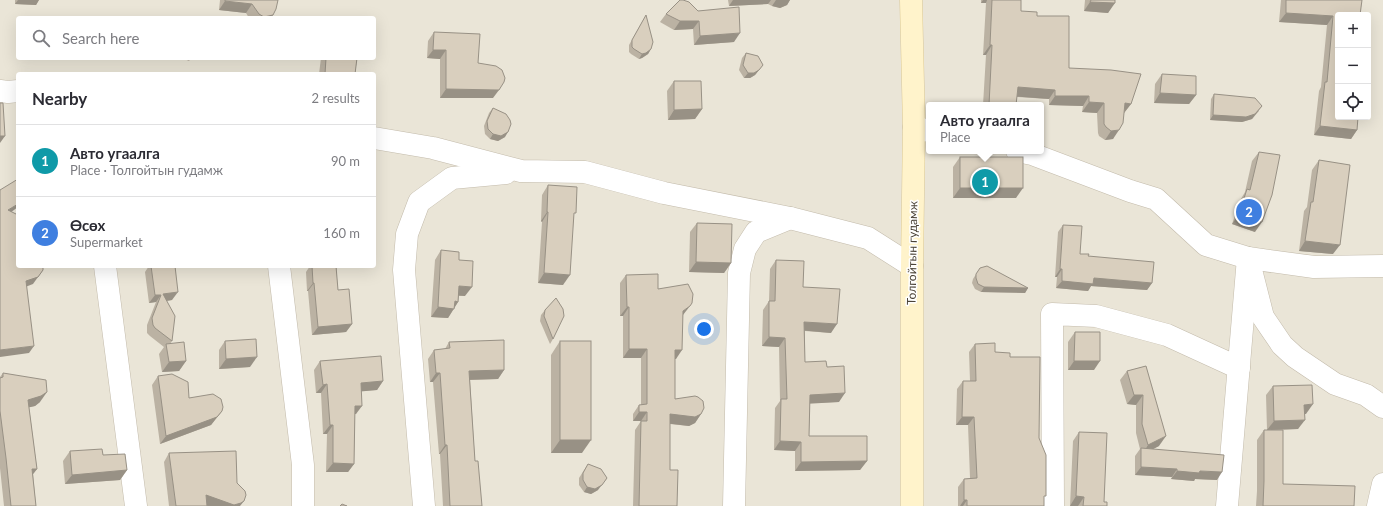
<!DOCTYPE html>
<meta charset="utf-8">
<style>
body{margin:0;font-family:Lato,sans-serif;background:#f7f7f7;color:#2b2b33}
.controls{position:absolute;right:12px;top:12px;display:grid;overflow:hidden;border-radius:4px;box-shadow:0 4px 16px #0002}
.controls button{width:36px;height:36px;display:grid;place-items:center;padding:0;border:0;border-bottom:1px solid #e1e1e2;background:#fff;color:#2b2b33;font:20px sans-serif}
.you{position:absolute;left:704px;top:329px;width:14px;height:14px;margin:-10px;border:3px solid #fff;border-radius:50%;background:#1a73e8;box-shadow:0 0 0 6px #1a73e833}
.badge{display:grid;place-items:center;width:26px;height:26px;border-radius:50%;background:#ff3e18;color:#fff;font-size:13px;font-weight:700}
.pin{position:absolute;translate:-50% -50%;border:2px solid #fff;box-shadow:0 1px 4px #0006}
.popup{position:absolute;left:926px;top:102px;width:118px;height:52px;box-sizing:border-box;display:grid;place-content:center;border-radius:4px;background:#fff;filter:drop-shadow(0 1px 3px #0005);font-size:13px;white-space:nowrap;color:#7c7c81}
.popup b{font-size:15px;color:#2b2b33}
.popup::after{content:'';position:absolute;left:50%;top:100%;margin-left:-8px;border:8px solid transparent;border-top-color:#fff}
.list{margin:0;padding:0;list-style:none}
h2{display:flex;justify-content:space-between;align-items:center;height:52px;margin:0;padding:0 16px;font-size:17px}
h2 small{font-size:13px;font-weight:400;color:#7c7c81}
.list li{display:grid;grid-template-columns:26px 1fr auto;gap:12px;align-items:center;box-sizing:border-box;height:72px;padding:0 16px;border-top:1px solid #e1e1e2}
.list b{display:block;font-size:15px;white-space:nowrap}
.list p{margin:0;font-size:13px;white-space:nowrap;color:#7c7c81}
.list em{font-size:13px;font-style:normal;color:#7c7c81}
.icon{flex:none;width:22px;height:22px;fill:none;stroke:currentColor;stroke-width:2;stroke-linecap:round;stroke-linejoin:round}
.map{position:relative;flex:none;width:1383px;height:506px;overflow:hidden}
.search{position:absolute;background:#fff;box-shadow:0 4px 16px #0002;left:16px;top:16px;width:360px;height:44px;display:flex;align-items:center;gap:10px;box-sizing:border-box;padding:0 14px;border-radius:4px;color:#7c7c81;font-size:15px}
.panel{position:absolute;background:#fff;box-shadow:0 4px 16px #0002;left:16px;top:72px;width:360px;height:196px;border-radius:4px}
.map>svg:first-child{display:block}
.residential{fill:#eae5d7;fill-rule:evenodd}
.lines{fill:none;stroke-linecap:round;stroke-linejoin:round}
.street-casing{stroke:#c3bbab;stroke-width:23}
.secondary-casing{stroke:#dac896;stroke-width:23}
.street{stroke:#fff;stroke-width:22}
.secondary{stroke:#fff3cb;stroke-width:22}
.wall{fill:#bbb2a3}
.shaded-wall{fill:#989185}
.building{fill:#d9cfbe;stroke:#989185}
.labels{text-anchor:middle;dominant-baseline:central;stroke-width:3;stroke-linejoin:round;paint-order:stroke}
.street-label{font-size:12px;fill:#4b4337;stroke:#fff}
</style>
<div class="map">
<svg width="1383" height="506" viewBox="0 0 1383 506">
<rect width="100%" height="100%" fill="#f6f2ea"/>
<path class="residential" d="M 0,0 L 1383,0 L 1383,506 L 0,506 ZM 1338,15 L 1368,15 L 1368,117 L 1338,117 ZM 18,18 L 374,18 L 374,58 L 18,58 ZM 18,74 L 374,74 L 374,266 L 18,266 ZM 929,105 L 1041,105 L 1041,151 L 929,151 Z"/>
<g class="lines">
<g class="street-casing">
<g id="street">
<path d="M 0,91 L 8,92 L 18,91"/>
<path d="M 914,127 L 929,131"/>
<path d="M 374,138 L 433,148 L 521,171 L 585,172 L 664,193 L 790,218 L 868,238 L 912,266"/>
<path d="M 1017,151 L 1032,154 L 1130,191 L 1156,199 L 1206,245 L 1248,258 L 1263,317 L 1282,345 L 1295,357 L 1335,384 L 1366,395 L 1383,407"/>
<path d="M 105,266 L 136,506"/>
<path d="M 279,266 L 303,465 L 303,506"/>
<path d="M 424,506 L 404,270 L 407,234 L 419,202 L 452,178 L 506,173"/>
<path d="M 734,506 L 739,273 L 745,249 L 756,232 L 790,218"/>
<path d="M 1053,506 L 1052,314 L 1096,316 L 1167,335 L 1239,368"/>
<path d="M 1227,506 L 1248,258 L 1314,267 L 1383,266"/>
<path d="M 1378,506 L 1383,484"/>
</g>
</g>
<g class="secondary-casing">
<path id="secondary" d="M 911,0 L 914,127 L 912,266 L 912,506"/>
</g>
<use href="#street" class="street"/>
<use href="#secondary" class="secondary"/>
</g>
<g class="wall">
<path d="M 15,0 L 39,0 L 36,5 L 15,4 Z"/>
<path d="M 220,0 L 278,0 L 271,18 L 249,18 L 246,13 L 219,10 Z"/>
<path d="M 728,0 L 790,0 L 787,5 L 780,8 L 772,6 L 768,4 L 729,6 Z"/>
<path d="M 981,0 L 1021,0 L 1021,11 L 1037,16 L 1069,68 L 1131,104 L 1124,113 L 1113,139 L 1105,140 L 1099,136 L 1098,133 L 1097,113 L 1082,112 L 1083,106 L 1049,105 L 1049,99 L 1017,97 L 1016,105 L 983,105 L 986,55 L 983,55 L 986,3 L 981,3 Z"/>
<path d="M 1085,0 L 1115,0 L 1108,13 L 1084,11 Z"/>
<path d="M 1281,0 L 1362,0 L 1338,15 L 1338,117 L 1357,130 L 1351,139 L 1314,135 L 1319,91 L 1321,87 L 1327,25 L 1279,22 Z"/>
<path d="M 698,11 L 734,42 L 694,45 L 693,29 L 674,30 L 660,22 L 666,14 Z"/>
<path d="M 646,15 L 651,49 L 648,54 L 642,58 L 639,59 L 631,54 L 629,52 L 629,45 Z"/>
<path d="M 434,32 L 478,63 L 493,98 L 440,98 L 440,59 L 427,58 L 428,41 Z"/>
<path d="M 746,53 L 763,65 L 755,75 L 750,78 L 744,78 L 739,70 L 742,58 Z"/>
<path d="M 182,58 L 191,58 L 189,61 Z"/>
<path d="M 321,58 L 357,58 L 355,74 L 319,74 Z"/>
<path d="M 1162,74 L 1196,95 L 1189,104 L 1154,103 L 1155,84 Z"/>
<path d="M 674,81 L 702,109 L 695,119 L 668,120 L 667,91 Z"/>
<path d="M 1214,94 L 1259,111 L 1252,119 L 1242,122 L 1210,120 L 1211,99 Z"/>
<path d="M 493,108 L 505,137 L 498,141 L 490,139 L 485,134 L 484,126 L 489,113 Z"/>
<path d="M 1259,152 L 1255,232 L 1232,224 L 1241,199 L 1245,192 L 1252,161 Z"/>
<path d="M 960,157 L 1016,198 L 953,198 L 953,167 Z"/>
<path d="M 1319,160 L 1333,254 L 1299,251 L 1304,211 L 1307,207 L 1312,170 Z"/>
<path d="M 548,185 L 574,217 L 563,285 L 538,283 L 542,222 L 541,221 L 542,195 Z"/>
<path d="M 697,223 L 731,263 L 724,273 L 689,272 L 690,232 Z"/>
<path d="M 1063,225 L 1080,254 L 1088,256 L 1152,283 L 1147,290 L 1091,286 L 1088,291 L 1056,288 L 1057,277 L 1055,277 L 1058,232 Z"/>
<path d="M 441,250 L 459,260 L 465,296 L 459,296 L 458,302 L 448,318 L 431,317 L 435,260 Z"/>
<path d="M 776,260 L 803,287 L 831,333 L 805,331 L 805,362 L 827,367 L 839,402 L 810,403 L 809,436 L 867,461 L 860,470 L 795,471 L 795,451 L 774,450 L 775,408 L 780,401 L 779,347 L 762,346 L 763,310 L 769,301 L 770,269 Z"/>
<path d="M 149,266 L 175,266 L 172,300 L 167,301 L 172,341 L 170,344 L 186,361 L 179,371 L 162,372 L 159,354 L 164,347 L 150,336 L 147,333 L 147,325 L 156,302 L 149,303 L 145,272 Z"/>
<path d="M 310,266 L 336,266 L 338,290 L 352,324 L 346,332 L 312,335 L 308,291 L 307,291 L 306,272 Z"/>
<path d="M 980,268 L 1028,288 L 1025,293 L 981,292 L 975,289 L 972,283 L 973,279 Z"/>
<path d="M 626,275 L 658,289 L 683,315 L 676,359 L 675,359 L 675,399 L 701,414 L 695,423 L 689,426 L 670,424 L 670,470 L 677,506 L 633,506 L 635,430 L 641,421 L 633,421 L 633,414 L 639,405 L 641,405 L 641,358 L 623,358 L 623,316 L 620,316 L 620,283 Z"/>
<path d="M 545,310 L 553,339 L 550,344 L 540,321 L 541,315 Z"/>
<path d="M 1075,332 L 1094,370 L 1068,370 L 1068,342 Z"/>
<path d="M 225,341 L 250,367 L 219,369 L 219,350 Z"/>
<path d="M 560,341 L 582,453 L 551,453 L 551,355 Z"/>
<path d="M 449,342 L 504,370 L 498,379 L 470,380 L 475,461 L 482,506 L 443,506 L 440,454 L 439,454 L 433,382 L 430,382 L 428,359 L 434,350 L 445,349 Z"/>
<path d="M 975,344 L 995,352 L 1010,357 L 1039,438 L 1044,499 L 1044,506 L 958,506 L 958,487 L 964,479 L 970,478 L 968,425 L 956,425 L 957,389 L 963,381 L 970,381 L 969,352 Z"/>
<path d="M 320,361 L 383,381 L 377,390 L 361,391 L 356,414 L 355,414 L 354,464 L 348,472 L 326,472 L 327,434 L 323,434 L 321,393 L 316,393 L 314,370 Z"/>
<path d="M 1146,366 L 1159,446 L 1152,449 L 1217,480 L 1195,479 L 1194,481 L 1171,479 L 1172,477 L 1135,475 L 1135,456 L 1140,449 L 1136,433 L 1136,405 L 1127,404 L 1120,380 L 1127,371 Z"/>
<path d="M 3,373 L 40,402 L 35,406 L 29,407 L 37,469 L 33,474 L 36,506 L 4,506 L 0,468 L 0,377 Z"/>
<path d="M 158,376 L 189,398 L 222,411 L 211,425 L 160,444 L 152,385 Z"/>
<path d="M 1273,386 L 1306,414 L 1305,414 L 1298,429 L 1267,430 L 1266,395 Z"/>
<path d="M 1264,430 L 1283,484 L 1354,506 L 1256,506 L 1257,491 L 1257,440 Z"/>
<path d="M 1079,432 L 1104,502 L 1107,506 L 1070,506 L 1073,441 Z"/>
<path d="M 70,451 L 103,455 L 127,470 L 120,480 L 65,484 L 63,461 Z"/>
<path d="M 169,453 L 237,483 L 240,506 L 169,506 L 164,462 Z"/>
<path d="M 588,464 L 598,490 L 591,494 L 584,492 L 579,485 L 579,478 Z"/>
</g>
<g class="shaded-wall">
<path d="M 18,0 L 39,0 L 36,5 L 15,4 Z"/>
<path d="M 733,0 L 771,0 L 768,4 L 729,6 Z"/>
<path d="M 776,0 L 790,0 L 787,5 L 780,8 L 772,6 Z"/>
<path d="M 983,0 L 987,0 L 986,3 L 981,3 Z"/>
<path d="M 225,1 L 252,4 L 246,13 L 219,10 Z"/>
<path d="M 1090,2 L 1115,3 L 1108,13 L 1084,11 Z"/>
<path d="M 1286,13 L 1333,16 L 1327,25 L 1279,22 Z"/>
<path d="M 273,15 L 271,18 L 263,18 L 264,17 Z"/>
<path d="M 680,21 L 699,21 L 693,29 L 674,30 Z"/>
<path d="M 740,33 L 734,42 L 694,45 L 700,36 Z"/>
<path d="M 990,45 L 992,45 L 986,55 L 983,55 Z"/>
<path d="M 651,49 L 648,54 L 642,58 L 639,59 L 642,54 Z"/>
<path d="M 433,50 L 446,50 L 440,59 L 427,58 Z"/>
<path d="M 759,70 L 755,75 L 750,78 L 744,78 L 748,73 Z"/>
<path d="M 1018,87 L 1055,90 L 1049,99 L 1011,96 Z"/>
<path d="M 446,89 L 499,90 L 493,98 L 440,98 Z"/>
<path d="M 1160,93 L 1196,95 L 1189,104 L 1154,103 Z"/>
<path d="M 1055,96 L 1089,96 L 1083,106 L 1049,105 Z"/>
<path d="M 1089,102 L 1104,103 L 1097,113 L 1082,112 Z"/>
<path d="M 1125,103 L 1131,104 L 1124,113 Z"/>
<path d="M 1262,106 L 1252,119 L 1242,122 L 1210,120 L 1213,115 Z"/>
<path d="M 702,109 L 695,119 L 668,120 L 674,110 Z"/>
<path d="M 1320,126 L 1357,130 L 1351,139 L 1314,135 Z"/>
<path d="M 1119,130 L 1113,139 L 1105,140 L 1111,131 Z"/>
<path d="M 508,132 L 505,137 L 498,141 L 490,139 L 493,134 Z"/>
<path d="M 0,136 L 5,136 L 0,143 Z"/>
<path d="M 960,188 L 1023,188 L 1016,198 L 953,198 Z"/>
<path d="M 18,204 L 18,207 L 3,218 L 8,210 Z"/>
<path d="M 547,212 L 548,212 L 542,222 L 541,221 Z"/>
<path d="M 1239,214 L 1262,222 L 1255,232 L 1232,224 Z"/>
<path d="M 1305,241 L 1340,245 L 1333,254 L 1299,251 Z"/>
<path d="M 696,262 L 731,263 L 724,273 L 689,272 Z"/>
<path d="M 1060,269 L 1062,269 L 1057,277 L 1055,277 Z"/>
<path d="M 43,270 L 33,284 L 20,289 L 26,281 Z"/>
<path d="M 544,273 L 570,275 L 563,285 L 538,283 Z"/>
<path d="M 1094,278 L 1152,283 L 1147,290 L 1091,286 L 1088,291 L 1056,288 L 1062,281 Z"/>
<path d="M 313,283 L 314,283 L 308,291 L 307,291 Z"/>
<path d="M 459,286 L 472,287 L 465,296 L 453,295 Z"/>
<path d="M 984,287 L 1028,288 L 1025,293 L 981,292 Z"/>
<path d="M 178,292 L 172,300 L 158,302 L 163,294 Z"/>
<path d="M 155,295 L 161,295 L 156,302 L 149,303 Z"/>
<path d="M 455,301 L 458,302 L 448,318 L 431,317 L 438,307 Z"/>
<path d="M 690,306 L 683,315 L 683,311 Z"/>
<path d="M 627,307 L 629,307 L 623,316 L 620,316 Z"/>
<path d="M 804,322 L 837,324 L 831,333 L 798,330 Z"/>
<path d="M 352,324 L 346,332 L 312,335 L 318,327 Z"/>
<path d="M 769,337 L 785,338 L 779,347 L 762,346 Z"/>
<path d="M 34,346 L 29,353 L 0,357 L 0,350 Z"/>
<path d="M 629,349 L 647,349 L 641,358 L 623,358 Z"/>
<path d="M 675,350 L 682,350 L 676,359 L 669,359 Z"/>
<path d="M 257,357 L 250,367 L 219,369 L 226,359 Z"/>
<path d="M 186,361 L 179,371 L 162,372 L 169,362 Z"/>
<path d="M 1074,361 L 1100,361 L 1094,370 L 1068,370 Z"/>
<path d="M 504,370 L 498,379 L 463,380 L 469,371 Z"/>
<path d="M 436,373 L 440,373 L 433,382 L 430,382 Z"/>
<path d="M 383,381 L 377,390 L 355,392 L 361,383 Z"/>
<path d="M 327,384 L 321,393 L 316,393 L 323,385 Z"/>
<path d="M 47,392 L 40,402 L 35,406 L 22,409 L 28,400 Z"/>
<path d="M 845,393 L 839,402 L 804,404 L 810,395 Z"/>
<path d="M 1134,395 L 1143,395 L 1136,405 L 1127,404 Z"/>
<path d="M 1313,404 L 1306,414 L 1298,414 L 1304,405 Z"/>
<path d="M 355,406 L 362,406 L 356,414 L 349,415 Z"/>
<path d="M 222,411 L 211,425 L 160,444 L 166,436 Z"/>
<path d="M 639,412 L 647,412 L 641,421 L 633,421 Z"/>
<path d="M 670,414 L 701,414 L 695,423 L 689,426 L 664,423 Z"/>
<path d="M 962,417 L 974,417 L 968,425 L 956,425 Z"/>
<path d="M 1305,420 L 1298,429 L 1267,430 L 1274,421 Z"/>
<path d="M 330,425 L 333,425 L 327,434 L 323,434 Z"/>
<path d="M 1166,436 L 1159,446 L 1142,455 L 1148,445 Z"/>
<path d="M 560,440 L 591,440 L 582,453 L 551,453 Z"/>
<path d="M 780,441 L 801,442 L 795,451 L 774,450 Z"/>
<path d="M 445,445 L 447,445 L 440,454 L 439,454 Z"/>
<path d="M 867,461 L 860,470 L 795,471 L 801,462 Z"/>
<path d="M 333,463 L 354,464 L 348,472 L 326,472 Z"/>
<path d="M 1141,467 L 1177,469 L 1172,477 L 1135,475 Z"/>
<path d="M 32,469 L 37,469 L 30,478 Z"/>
<path d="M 127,470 L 120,480 L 65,484 L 72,475 Z"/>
<path d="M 1177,471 L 1200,471 L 1222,472 L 1217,480 L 1195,479 L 1194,481 L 1171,479 Z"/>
<path d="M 607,478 L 598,490 L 591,494 L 584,492 L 587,487 Z"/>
<path d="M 206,495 L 244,501 L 240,506 L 208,506 L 200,503 Z"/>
<path d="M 1076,496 L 1084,497 L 1078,506 L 1070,506 Z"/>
<path d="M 964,500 L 967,500 L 963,506 L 960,506 Z"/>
</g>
<g class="building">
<path d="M 225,0 L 278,0 L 276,9 L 273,15 L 264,17 L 259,14 L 252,4 L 225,1 Z"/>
<path d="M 680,0 L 683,0 L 689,2 L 698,11 L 739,7 L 740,33 L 700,36 L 699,21 L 680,21 L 666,14 Z"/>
<path d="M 992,0 L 1021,0 L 1021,11 L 1037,12 L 1037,16 L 1069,16 L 1069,68 L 1111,70 L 1141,74 L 1131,104 L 1125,103 L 1123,123 L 1119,130 L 1111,131 L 1106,127 L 1104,124 L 1104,103 L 1089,102 L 1089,96 L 1055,96 L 1055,90 L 1018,87 L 1016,105 L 989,105 L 992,45 L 990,45 Z"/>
<path d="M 1091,0 L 1115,0 L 1115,3 L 1090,2 Z"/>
<path d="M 1286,0 L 1362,0 L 1360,15 L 1338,15 L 1338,117 L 1358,117 L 1357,130 L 1320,126 L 1325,82 L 1327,82 L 1333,16 L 1286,13 Z"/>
<path d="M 646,15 L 653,42 L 651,49 L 646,53 L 642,54 L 634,49 L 632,47 L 632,40 Z"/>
<path d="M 434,32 L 480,34 L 478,63 L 496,66 L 502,70 L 505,78 L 504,82 L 499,90 L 446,89 L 446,50 L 433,50 Z"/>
<path d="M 746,53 L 758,56 L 763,65 L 759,70 L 754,73 L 748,73 L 743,65 Z"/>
<path d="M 326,58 L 357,58 L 355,74 L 325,74 Z"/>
<path d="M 1162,74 L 1196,76 L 1196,95 L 1160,93 Z"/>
<path d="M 674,81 L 701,81 L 702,109 L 674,110 Z"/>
<path d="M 1214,94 L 1255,98 L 1262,106 L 1255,114 L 1246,117 L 1213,115 Z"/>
<path d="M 0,103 L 3,103 L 5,136 L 0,136 Z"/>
<path d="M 493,108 L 506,114 L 510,120 L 511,124 L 508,132 L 501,136 L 493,134 L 488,129 L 487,121 Z"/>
<path d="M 1259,152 L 1280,155 L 1272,195 L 1262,222 L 1239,214 L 1247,189 L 1250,190 Z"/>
<rect x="960" y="157" width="63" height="31"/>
<path d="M 1319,160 L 1350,165 L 1340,245 L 1305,241 L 1311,202 L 1313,202 Z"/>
<path d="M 18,179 L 18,204 L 8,210 L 18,215 L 18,266 L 43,266 L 43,270 L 38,277 L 26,281 L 34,346 L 0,350 L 0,190 Z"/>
<path d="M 548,185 L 577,187 L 576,213 L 574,213 L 570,275 L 544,273 L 548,212 L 547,212 Z"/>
<path d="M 697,223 L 732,224 L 731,263 L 696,262 Z"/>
<path d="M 1063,225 L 1082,226 L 1080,254 L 1089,254 L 1088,256 L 1154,262 L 1152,283 L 1094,278 L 1093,284 L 1062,281 L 1062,269 L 1060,269 Z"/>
<path d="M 441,250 L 459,252 L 459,260 L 473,261 L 472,287 L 459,286 L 458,302 L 455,301 L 454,309 L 438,307 Z"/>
<path d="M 776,260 L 804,261 L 803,287 L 840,289 L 837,324 L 804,322 L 805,362 L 826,361 L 827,367 L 844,366 L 845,393 L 810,395 L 809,436 L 867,436 L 867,461 L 801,462 L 801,442 L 780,441 L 781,399 L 787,399 L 785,338 L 769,337 L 769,301 L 775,301 Z"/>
<path d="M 151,266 L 175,266 L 178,292 L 163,294 L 175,316 L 172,341 L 155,328 L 153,325 L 152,318 L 161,295 L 155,295 Z"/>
<path d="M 312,266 L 336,266 L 338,290 L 349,289 L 352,324 L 318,327 L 314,283 L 313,283 Z"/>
<path d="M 987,266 L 1028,288 L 984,287 L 978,284 L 976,278 L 976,274 L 980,268 Z"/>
<path d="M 658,274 L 658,289 L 688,284 L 693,294 L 692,303 L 690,306 L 683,311 L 682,350 L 675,350 L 675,399 L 695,396 L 698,397 L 703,401 L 704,408 L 701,414 L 695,417 L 670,414 L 670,470 L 678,470 L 677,506 L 639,506 L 641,421 L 647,421 L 647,412 L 639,412 L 639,405 L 647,404 L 647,349 L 629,349 L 629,307 L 627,307 L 626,275 Z"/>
<path d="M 556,298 L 563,309 L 564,316 L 553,339 L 544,316 L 545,310 Z"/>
<path d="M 1075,332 L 1100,332 L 1100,361 L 1074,361 Z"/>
<path d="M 256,339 L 257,357 L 226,359 L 225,341 Z"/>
<path d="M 504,340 L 504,370 L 469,371 L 475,461 L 478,461 L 482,506 L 450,506 L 447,445 L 445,445 L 440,373 L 436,373 L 434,350 L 450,348 L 449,342 Z"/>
<rect x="560" y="341" width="31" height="99"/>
<path d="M 184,342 L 186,361 L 169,362 L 166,344 Z"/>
<path d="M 995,343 L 995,352 L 1010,353 L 1010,357 L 1040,357 L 1039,438 L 1046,455 L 1046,496 L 1044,496 L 1044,506 L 967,506 L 967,500 L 964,500 L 964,479 L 977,478 L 974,417 L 962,417 L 963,381 L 976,381 L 975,344 Z"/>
<path d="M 381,356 L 383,381 L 361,383 L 362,406 L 355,406 L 354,464 L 333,463 L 333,425 L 330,425 L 327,384 L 323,385 L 320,361 Z"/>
<path d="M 1146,366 L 1166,436 L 1148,445 L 1142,424 L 1143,395 L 1134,395 L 1127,371 Z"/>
<path d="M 3,373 L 46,380 L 47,392 L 41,396 L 28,400 L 37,469 L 32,469 L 36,506 L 11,506 L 6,458 L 0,411 L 0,378 L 3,377 Z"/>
<path d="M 172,374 L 188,382 L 189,398 L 213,394 L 221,399 L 223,407 L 222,411 L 217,417 L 166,436 L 158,376 Z"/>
<path d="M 1312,385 L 1313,404 L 1304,405 L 1305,420 L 1274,421 L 1273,386 Z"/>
<path d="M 1264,430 L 1283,430 L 1283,484 L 1355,486 L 1354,506 L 1263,506 L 1264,481 Z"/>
<path d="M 1079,432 L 1107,433 L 1104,502 L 1107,502 L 1107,506 L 1083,506 L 1084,497 L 1076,496 Z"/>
<path d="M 1141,448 L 1224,455 L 1222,472 L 1200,471 L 1199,473 L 1177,471 L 1177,469 L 1141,467 Z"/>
<path d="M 102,449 L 103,455 L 125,454 L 127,470 L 72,475 L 70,451 Z"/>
<path d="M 236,451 L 237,483 L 245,491 L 246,495 L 244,501 L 241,503 L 234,505 L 206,495 L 207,506 L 176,506 L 169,453 Z"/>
<path d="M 588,464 L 601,469 L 607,478 L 602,485 L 595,489 L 587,487 L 583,480 L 583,473 Z"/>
<path d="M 342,504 L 347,506 L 340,506 Z"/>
</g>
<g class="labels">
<g class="street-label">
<text transform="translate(912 253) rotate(-89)">Толгойтын гудамж</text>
</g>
</g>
</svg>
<div class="controls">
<button>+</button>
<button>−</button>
<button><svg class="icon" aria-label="locate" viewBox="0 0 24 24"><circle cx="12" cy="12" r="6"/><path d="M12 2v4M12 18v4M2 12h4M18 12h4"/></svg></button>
</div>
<div class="you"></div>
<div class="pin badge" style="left:985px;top:182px;background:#0f9aa8">1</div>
<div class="popup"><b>Авто угаалга</b>Place</div>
<div class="pin badge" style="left:1249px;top:212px;background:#3f7fe0">2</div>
<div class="search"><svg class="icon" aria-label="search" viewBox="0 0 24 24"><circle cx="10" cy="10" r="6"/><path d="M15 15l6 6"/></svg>Search here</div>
<section class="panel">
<h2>Nearby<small>2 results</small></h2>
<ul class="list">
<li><span class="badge" style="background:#0f9aa8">1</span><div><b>Авто угаалга</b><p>Place · Толгойтын гудамж</p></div><em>90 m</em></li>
<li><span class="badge" style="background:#3f7fe0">2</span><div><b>Өсөх</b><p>Supermarket</p></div><em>160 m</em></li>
</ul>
</section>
</div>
